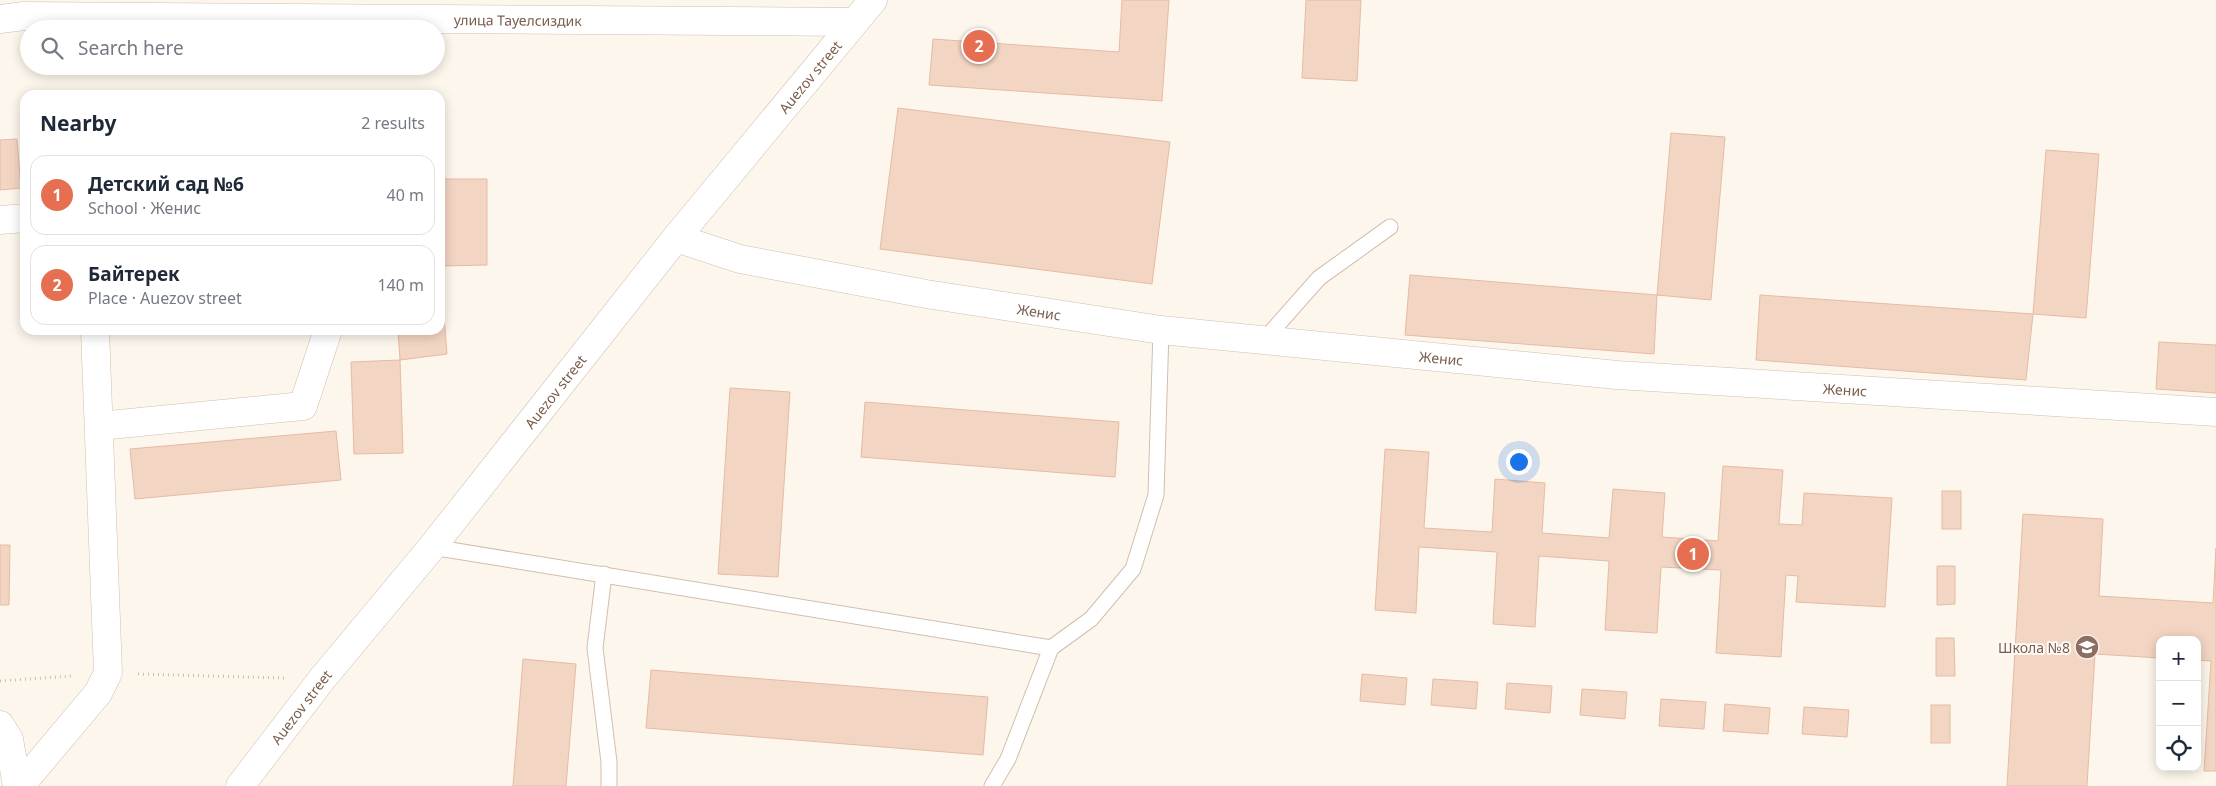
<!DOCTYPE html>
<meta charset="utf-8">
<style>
body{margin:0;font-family:"Noto Sans",sans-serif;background:#f6f6f7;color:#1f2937}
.controls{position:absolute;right:15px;bottom:15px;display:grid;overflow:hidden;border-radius:10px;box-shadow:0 2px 12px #0003}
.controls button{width:45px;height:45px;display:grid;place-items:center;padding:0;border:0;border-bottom:1px solid #e0e1e3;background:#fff;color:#1f2937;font:25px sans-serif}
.you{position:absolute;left:1518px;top:461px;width:18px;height:18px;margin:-12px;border:4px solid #fff;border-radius:50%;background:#1a73e8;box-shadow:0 0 0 8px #1a73e833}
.badge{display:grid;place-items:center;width:32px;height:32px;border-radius:50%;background:#e76f51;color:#fff;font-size:16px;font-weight:700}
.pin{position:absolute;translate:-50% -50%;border:2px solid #fff;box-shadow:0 1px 5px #0006}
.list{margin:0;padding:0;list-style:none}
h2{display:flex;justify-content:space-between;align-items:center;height:65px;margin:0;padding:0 20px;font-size:21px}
h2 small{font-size:16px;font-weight:400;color:#747a83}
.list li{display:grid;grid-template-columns:32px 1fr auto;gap:15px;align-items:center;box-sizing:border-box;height:80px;margin:0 10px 10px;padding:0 10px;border:1px solid #e0e1e3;border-radius:15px}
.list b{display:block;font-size:19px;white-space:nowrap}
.list p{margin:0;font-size:16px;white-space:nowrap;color:#747a83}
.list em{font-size:16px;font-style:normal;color:#747a83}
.icon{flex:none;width:28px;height:28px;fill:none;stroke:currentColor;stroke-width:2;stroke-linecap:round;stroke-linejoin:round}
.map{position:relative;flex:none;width:2216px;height:786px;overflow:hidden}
.search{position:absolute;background:#fff;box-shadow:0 2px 12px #0003;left:20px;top:20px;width:425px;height:55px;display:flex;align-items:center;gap:12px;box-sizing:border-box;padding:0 18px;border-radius:28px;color:#747a83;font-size:19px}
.panel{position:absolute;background:#fff;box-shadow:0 2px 12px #0003;left:20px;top:90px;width:425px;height:245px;border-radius:15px}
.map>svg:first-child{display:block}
.building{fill:#f3d5c3;stroke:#e6bba3}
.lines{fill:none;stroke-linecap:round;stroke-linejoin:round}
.service-casing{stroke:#d1beb0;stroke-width:17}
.minor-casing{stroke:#d1beb0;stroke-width:29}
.path{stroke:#d9b8a5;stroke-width:3;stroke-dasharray:1 4;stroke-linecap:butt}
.service{stroke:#fff;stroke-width:15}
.minor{stroke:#fff;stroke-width:28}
.labels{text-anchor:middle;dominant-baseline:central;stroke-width:4;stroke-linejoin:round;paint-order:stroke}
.street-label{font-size:14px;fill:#7a5c4d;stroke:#fffaf3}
.education-label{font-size:14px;fill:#785e54;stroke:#fffaf3;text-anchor:end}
</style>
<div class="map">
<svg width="2216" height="786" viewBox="0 0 2216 786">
<rect width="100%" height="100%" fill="#fdf6ec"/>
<g class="building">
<path d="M 1122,0 L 1169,0 L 1162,101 L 929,85 L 933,39 L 1119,52 Z"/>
<path d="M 1306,0 L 1361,0 L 1357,81 L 1302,78 Z"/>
<path d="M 898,108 L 1170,142 L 1152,284 L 880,249 Z"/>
<path d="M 1671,133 L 1725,137 L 1711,300 L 1657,295 Z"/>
<path d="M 17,139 L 21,188 L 0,190 L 0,140 Z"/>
<path d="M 2046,150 L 2099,154 L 2086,318 L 2033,314 Z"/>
<path d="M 440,179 L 487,179 L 487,265 L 440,266 Z"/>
<path d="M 440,266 L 447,354 L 400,360 L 398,330 L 440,330 Z"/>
<path d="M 1410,275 L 1657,295 L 1654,354 L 1405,335 Z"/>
<path d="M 1760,295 L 2033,314 L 2026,380 L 1756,360 Z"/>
<path d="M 2159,342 L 2216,345 L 2216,393 L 2156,389 Z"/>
<path d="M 400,360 L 403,453 L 354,454 L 351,362 Z"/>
<path d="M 730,388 L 790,392 L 778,577 L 718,574 Z"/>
<path d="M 865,402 L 1119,422 L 1115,477 L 861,457 Z"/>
<path d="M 336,431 L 341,480 L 135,499 L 130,449 Z"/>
<path d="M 1385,449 L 1429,452 L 1424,528 L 1492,532 L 1495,479 L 1545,483 L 1542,533 L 1609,538 L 1613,489 L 1665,493 L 1662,537 L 1718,541 L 1723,466 L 1783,470 L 1779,524 L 1802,525 L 1804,493 L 1892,498 L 1885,607 L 1796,602 L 1798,576 L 1786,575 L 1781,657 L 1716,653 L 1721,570 L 1661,567 L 1657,633 L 1605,630 L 1609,561 L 1539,556 L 1535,627 L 1493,624 L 1497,552 L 1419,547 L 1416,613 L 1375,610 Z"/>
<rect x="1942" y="491" width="19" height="38"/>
<path d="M 2023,514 L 2103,519 L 2099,596 L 2213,603 L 2216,548 L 2216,771 L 2204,771 L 2211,661 L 2197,660 L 2197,640 L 2160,640 L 2160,658 L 2095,654 L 2087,786 L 2007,786 Z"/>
<path d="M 0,545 L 10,545 L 9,605 L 0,605 Z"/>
<path d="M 1937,566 L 1955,566 L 1955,604 L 1937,605 Z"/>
<path d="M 1936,638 L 1954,638 L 1955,676 L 1936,676 Z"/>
<path d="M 523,659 L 576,664 L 566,786 L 513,786 Z"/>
<path d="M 651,670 L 988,697 L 983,755 L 646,728 Z"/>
<path d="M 1362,674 L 1407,678 L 1405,705 L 1360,701 Z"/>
<path d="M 1433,679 L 1478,682 L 1476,709 L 1431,705 Z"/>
<path d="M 1507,683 L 1552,686 L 1550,713 L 1505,709 Z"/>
<path d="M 1582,689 L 1627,692 L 1625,719 L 1580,715 Z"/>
<path d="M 1661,699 L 1706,702 L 1704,729 L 1659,726 Z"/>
<path d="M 1725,704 L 1770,708 L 1768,734 L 1723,731 Z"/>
<rect x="1931" y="705" width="19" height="38"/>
<path d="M 1804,707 L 1849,710 L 1847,737 L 1802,734 Z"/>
</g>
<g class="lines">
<g class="service-casing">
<g id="service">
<path d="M 1265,339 L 1319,278 L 1390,227"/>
<path d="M 432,547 L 1051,648"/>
<path d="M 604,574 L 595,648 L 609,762 L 609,786"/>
<path d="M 992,786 L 1008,759 L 1051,648 L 1091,619 L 1133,569 L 1156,495 L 1161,330"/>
</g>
</g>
<g class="minor-casing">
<g id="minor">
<path id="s1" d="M 0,19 L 24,16 L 854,22"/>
<path d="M 0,220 L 25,218"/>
<path id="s2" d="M 676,238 L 740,259 L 926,294 L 1161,330 L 1617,375 L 2216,412"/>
<path d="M 99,426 L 303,406 L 328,330"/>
<path d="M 0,725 L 9,739 L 17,786"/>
<path d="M 20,786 L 98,693 L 108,673 L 95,330"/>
<path id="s3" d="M 240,786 L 322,679 L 432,547 L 676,238 L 873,0"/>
</g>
</g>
<g class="path">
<path d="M 138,674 L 284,678"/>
<path d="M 0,681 L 72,676"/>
</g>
<use href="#service" class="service"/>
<use href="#minor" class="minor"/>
</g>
<defs>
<g id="school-disc" transform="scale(1.25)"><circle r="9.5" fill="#8d6e63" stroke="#fffaf3"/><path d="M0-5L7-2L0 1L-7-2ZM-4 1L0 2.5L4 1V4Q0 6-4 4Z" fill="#fff"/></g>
</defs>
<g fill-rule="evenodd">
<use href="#school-disc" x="2087" y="647"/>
</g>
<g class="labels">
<g class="street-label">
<text stroke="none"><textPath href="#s1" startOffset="518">улица Тауелсиздик</textPath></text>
<text stroke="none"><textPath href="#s3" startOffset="910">Auezov street</textPath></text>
<text stroke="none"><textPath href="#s2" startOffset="371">Женис</textPath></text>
<text stroke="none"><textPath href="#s2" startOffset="776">Женис</textPath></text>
<text stroke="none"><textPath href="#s2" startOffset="1181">Женис</textPath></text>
<text stroke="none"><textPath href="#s3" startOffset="505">Auezov street</textPath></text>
<text stroke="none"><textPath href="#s3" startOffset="100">Auezov street</textPath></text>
</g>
<g class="education-label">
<text x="2070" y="647">Школа №8</text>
</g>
</g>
</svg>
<div class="controls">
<button>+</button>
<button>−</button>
<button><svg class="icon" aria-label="locate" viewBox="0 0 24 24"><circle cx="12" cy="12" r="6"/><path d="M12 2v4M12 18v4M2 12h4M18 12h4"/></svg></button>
</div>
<div class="you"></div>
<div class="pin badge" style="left:1693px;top:554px">1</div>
<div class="pin badge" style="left:979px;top:46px">2</div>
<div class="search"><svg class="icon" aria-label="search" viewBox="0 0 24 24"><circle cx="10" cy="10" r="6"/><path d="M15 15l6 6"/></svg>Search here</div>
<section class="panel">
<h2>Nearby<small>2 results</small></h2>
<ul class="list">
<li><span class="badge">1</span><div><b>Детский сад №6</b><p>School · Женис</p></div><em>40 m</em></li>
<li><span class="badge">2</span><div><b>Байтерек</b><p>Place · Auezov street</p></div><em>140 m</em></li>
</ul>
</section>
</div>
